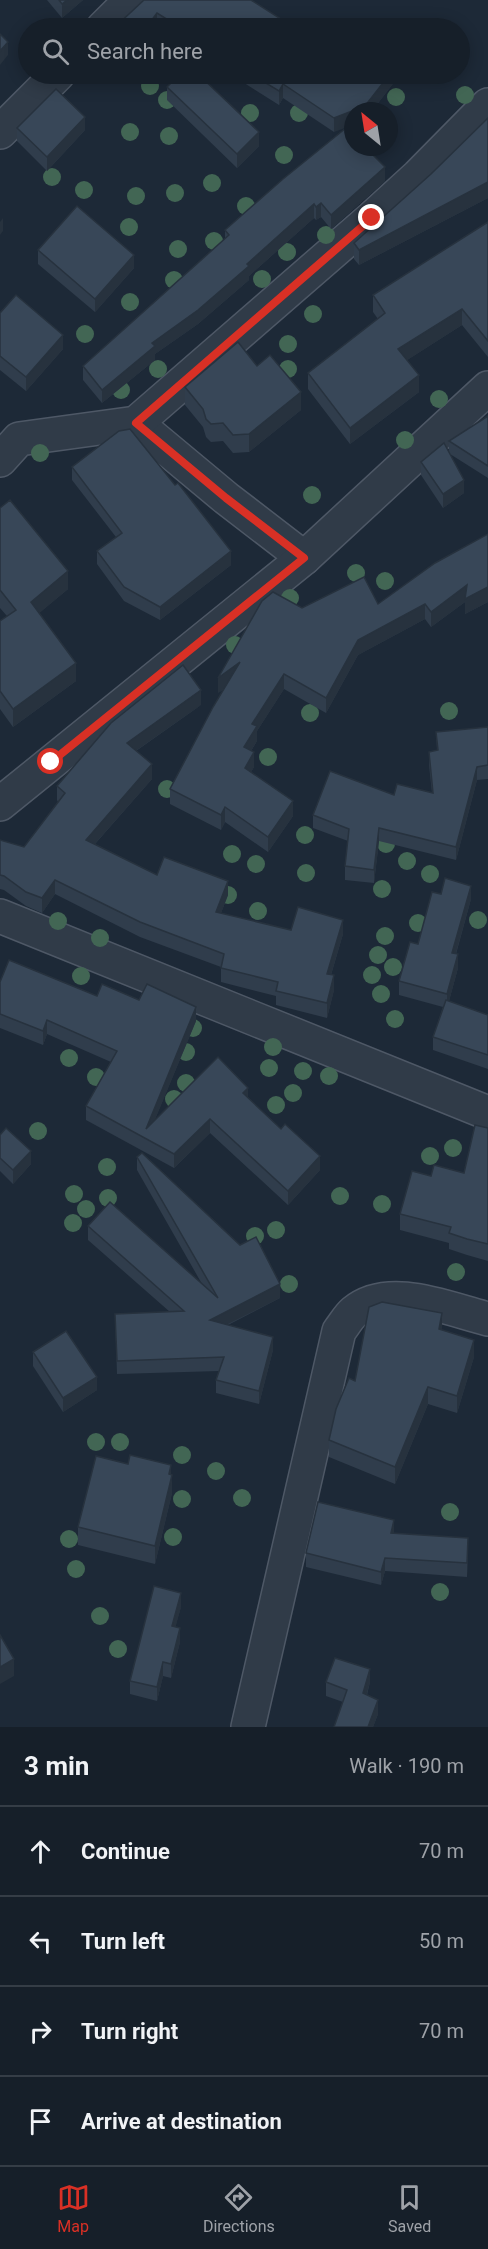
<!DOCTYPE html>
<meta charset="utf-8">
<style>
body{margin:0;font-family:Roboto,sans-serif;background:#232c35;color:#f1f3f6}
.compass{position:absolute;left:344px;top:102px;width:54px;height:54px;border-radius:50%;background:#161f29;box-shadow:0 3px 15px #0003;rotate:330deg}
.stop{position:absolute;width:18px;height:18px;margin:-14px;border:4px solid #d93025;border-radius:50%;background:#fff}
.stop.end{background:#d93025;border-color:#fff;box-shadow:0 2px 6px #0008}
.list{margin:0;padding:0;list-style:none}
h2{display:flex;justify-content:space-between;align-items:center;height:78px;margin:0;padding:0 24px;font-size:26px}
h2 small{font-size:20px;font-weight:400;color:#9ea2a8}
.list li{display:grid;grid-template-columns:39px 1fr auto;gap:18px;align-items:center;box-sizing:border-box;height:90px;padding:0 24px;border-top:2px solid #353d46}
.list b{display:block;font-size:22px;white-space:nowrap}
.list em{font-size:20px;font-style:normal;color:#9ea2a8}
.icon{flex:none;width:33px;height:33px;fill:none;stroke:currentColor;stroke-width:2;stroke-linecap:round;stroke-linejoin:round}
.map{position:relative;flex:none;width:488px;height:1727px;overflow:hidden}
.search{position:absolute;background:#161f29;box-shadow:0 3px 15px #0003;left:18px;right:18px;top:18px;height:66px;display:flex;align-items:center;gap:15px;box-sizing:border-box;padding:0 21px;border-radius:33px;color:#9ea2a8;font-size:22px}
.sheet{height:438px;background:#161f29}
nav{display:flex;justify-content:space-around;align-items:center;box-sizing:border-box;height:84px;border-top:2px solid #353d46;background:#161f29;font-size:16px;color:#9ea2a8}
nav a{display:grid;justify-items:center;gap:3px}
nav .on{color:#d93025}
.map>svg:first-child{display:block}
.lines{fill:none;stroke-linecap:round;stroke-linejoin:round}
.minor-casing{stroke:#4e5866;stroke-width:36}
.minor{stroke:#303b48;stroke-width:33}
.tree{fill:#426654}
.wall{fill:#303d4c}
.shaded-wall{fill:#27323e}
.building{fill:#384758;stroke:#27323e;stroke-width:1.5}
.route{stroke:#d93025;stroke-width:8}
</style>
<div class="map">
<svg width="488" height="1727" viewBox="0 0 488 1727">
<rect width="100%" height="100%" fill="#1d2937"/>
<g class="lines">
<g class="minor-casing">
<g id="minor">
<path d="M 103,28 L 131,0"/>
<path d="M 0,132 L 58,74"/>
<path d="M 136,423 L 226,498 L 304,558"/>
<path d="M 0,460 L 19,439 L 136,423 L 372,218 L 418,176 L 488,105"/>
<path d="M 0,804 L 304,558 L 488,388"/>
<path d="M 0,916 L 488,1113"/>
<path d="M 248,1727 L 339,1331 C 344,1325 348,1317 354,1312 C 389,1283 448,1309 488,1319"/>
</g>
</g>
<use href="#minor" class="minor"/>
</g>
<g class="tree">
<circle cx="150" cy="86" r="9"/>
<circle cx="465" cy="95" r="9"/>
<circle cx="396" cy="97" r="9"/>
<circle cx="167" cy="100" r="9"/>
<circle cx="250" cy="113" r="9"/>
<circle cx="299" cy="113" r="9"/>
<circle cx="130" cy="132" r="9"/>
<circle cx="169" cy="136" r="9"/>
<circle cx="284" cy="155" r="9"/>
<circle cx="52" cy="177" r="9"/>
<circle cx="212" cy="183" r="9"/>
<circle cx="84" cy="190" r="9"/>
<circle cx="175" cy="193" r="9"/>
<circle cx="136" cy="196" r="9"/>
<circle cx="246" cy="206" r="9"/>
<circle cx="129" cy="227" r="9"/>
<circle cx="326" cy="235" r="9"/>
<circle cx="214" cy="241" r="9"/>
<circle cx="178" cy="249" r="9"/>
<circle cx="287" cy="252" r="9"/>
<circle cx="262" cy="279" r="9"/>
<circle cx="174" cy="280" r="9"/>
<circle cx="130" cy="302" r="9"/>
<circle cx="313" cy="314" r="9"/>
<circle cx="85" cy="334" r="9"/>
<circle cx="288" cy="344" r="9"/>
<circle cx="158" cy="369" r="9"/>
<circle cx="288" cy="369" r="9"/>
<circle cx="121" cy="390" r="9"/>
<circle cx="439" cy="399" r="9"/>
<circle cx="405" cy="440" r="9"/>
<circle cx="40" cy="453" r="9"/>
<circle cx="312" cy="495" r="9"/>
<circle cx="356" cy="573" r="9"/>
<circle cx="385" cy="581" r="9"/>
<circle cx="290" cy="598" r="9"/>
<circle cx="235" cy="645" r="9"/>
<circle cx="449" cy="711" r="9"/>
<circle cx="310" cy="713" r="9"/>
<circle cx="268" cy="757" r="9"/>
<circle cx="167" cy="789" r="9"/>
<circle cx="305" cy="835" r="9"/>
<circle cx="386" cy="844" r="9"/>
<circle cx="232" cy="854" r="9"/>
<circle cx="407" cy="861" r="9"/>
<circle cx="256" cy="864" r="9"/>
<circle cx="306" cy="873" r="9"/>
<circle cx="430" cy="874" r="9"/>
<circle cx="382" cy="889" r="9"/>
<circle cx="228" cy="895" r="9"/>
<circle cx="258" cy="911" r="9"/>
<circle cx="478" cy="920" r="9"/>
<circle cx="58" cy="921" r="9"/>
<circle cx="418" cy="923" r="9"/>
<circle cx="385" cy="936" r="9"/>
<circle cx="100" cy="938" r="9"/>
<circle cx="378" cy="955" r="9"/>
<circle cx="393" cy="967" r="9"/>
<circle cx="372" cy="975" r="9"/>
<circle cx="81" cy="976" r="9"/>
<circle cx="381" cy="994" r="9"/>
<circle cx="395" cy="1019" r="9"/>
<circle cx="193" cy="1028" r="9"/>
<circle cx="273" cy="1047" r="9"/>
<circle cx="186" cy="1052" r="9"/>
<circle cx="69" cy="1058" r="9"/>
<circle cx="269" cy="1068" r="9"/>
<circle cx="303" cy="1071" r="9"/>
<circle cx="329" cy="1076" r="9"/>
<circle cx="96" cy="1077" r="9"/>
<circle cx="186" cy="1083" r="9"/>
<circle cx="293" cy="1093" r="9"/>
<circle cx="174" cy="1099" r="9"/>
<circle cx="276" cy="1105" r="9"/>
<circle cx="38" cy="1131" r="9"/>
<circle cx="453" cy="1148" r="9"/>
<circle cx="430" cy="1156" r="9"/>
<circle cx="107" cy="1167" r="9"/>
<circle cx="74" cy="1194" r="9"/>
<circle cx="340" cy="1196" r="9"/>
<circle cx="108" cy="1198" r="9"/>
<circle cx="382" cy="1204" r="9"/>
<circle cx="86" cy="1209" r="9"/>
<circle cx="73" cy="1223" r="9"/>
<circle cx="276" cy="1230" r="9"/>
<circle cx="255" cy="1236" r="9"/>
<circle cx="456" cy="1272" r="9"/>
<circle cx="289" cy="1284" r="9"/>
<circle cx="96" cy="1442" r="9"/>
<circle cx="120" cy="1442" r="9"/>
<circle cx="182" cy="1455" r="9"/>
<circle cx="216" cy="1471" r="9"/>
<circle cx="242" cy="1498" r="9"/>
<circle cx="182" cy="1499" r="9"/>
<circle cx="450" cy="1512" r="9"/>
<circle cx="173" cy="1537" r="9"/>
<circle cx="69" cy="1539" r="9"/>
<circle cx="76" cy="1569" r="9"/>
<circle cx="440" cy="1592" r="9"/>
<circle cx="100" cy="1616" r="9"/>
<circle cx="118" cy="1649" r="9"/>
</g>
<g class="wall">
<path d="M 47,0 L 83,0 L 62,18 Z"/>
<path d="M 144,0 L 295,28 L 160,28 L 157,27 L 156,28 L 114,28 Z"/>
<path d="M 159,74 L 198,74 L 259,146 L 237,168 L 167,100 L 167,87 L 172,82 Z"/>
<path d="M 230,74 L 395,74 L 395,81 L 372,111 L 353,111 L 334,132 L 283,98 L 279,105 Z"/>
<path d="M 488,118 L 488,198 L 359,265 L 354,259 L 354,243 L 431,174 Z"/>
<path d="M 17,128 L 85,130 L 47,171 L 17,141 Z"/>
<path d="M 385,181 L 331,229 L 321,217 L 316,220 L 314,218 L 249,276 L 249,280 L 198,324 L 155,354 L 155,360 L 102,403 L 83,380 L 83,366 L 225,239 L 225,230 Z"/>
<path d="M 488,222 L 488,357 L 462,325 L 407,360 L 419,392 L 350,444 L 308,389 L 308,373 L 378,319 L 373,312 L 373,295 Z"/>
<path d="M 38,250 L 134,268 L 95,312 L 38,264 Z"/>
<path d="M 0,313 L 63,349 L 26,391 L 0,370 Z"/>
<path d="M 257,366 L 301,410 L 249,452 L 233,453 L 223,441 L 211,442 L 206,437 L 203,427 L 185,405 L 185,387 Z"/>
<path d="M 488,416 L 488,478 L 450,454 L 464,493 L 443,508 L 421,475 L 421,462 L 449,453 L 449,441 Z"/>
<path d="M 72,467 L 231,565 L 160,620 L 124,601 L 97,564 L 97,551 L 116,537 L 72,480 Z"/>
<path d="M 0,508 L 68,589 L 39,613 L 76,681 L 13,727 L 0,709 L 0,621 L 7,616 L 0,608 Z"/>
<path d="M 488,534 L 488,602 L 465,614 L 465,602 L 431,627 L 425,619 L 358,655 L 326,713 L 284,689 L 257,731 L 257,741 L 251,751 L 254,767 L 251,772 L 293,816 L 268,852 L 225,822 L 221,830 L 170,804 L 170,789 L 224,689 L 218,693 L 302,608 L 378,604 Z"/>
<path d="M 201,705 L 136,751 L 152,779 L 95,844 L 157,875 L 228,895 L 221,913 L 291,930 L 343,934 L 331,975 L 334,990 L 327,1018 L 276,1005 L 276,996 L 221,982 L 221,967 L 140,937 L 55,894 L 42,913 L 26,906 L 4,890 L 0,889 L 0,840 L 24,847 L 58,802 L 57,800 L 57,786 Z"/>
<path d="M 488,727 L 488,779 L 477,780 L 456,860 L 379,841 L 374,883 L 345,880 L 345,866 L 348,841 L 313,828 L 313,815 L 394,795 L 432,793 L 429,765 L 429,752 L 437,751 L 436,732 Z"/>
<path d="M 441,894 L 471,899 L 456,954 L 458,968 L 449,1001 L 488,1015 L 488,1069 L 433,1050 L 433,1037 L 443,1007 L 399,995 L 399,981 L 418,944 Z"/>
<path d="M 0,982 L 97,996 L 139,1000 L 196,1021 L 155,1119 L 248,1098 L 320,1170 L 288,1205 L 210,1133 L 174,1168 L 86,1120 L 86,1106 L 111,1062 L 47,1034 L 43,1045 L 0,1028 Z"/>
<path d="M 488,1128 L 488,1261 L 467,1255 L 449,1249 L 449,1243 L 400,1230 L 400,1214 L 431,1176 L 464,1173 Z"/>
<path d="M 0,1135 L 31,1164 L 13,1184 L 0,1171 Z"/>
<path d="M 137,1157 L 280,1298 L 228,1325 L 273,1350 L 259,1404 L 216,1393 L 216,1380 L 219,1371 L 117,1374 L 115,1314 L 170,1312 L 88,1240 L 88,1226 L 202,1284 L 137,1170 Z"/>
<path d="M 442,1330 L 474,1357 L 457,1413 L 428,1404 L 395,1484 L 329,1457 L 329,1440 L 355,1381 Z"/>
<path d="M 33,1352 L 97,1390 L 63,1412 L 33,1366 Z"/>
<path d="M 172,1493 L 155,1564 L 78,1545 L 78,1527 Z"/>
<path d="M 394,1533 L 468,1551 L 467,1577 L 385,1571 L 381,1585 L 306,1567 L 306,1553 Z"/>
<path d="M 181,1607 L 175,1627 L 180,1642 L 171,1678 L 163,1676 L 157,1701 L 130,1694 L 130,1681 Z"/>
<path d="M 326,1682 L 370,1682 L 367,1695 L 378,1714 L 373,1727 L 334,1727 L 343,1702 L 326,1696 Z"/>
</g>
<g class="shaded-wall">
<path d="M 67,0 L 83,0 L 62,18 L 62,4 Z"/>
<path d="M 157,13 L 157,27 L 156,28 L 148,28 L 148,25 Z"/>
<path d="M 8,42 L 8,55 L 0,65 L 0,51 Z"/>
<path d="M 390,74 L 395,74 L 395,81 L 372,111 L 353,111 L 353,125 L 334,132 L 334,118 Z"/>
<path d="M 283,84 L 283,98 L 279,105 L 279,91 Z"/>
<path d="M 85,117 L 85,130 L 47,171 L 47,157 Z"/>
<path d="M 259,132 L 259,146 L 237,168 L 237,154 Z"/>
<path d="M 385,167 L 385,181 L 331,229 L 331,215 Z"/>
<path d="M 488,182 L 488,198 L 359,265 L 359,250 Z"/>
<path d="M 321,203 L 321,217 L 316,220 L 316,207 Z"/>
<path d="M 314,204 L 314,218 L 249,276 L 249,280 L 198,324 L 155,354 L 155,360 L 102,403 L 102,390 L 152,343 L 247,264 Z"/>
<path d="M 3,218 L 3,231 L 0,235 L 0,222 Z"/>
<path d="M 134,255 L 134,268 L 95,312 L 95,299 Z"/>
<path d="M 462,309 L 462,325 L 398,366 L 398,349 Z"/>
<path d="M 63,335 L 63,349 L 26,391 L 26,377 Z"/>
<path d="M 419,375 L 419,392 L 350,444 L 350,428 Z"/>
<path d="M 301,392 L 301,410 L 249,452 L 249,434 Z"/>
<path d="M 464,480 L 464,493 L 443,508 L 443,494 Z"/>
<path d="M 231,551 L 231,565 L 160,620 L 160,607 Z"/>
<path d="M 68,571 L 68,589 L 31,620 L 31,602 Z"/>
<path d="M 467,585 L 488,587 L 488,602 L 465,614 L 465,602 L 431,627 L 431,612 Z"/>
<path d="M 425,604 L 425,619 L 358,655 L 326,713 L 326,698 L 358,640 Z"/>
<path d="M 240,662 L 240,677 L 218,693 L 218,678 Z"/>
<path d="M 76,663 L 76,681 L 13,727 L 13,709 Z"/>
<path d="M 284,674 L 284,689 L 257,731 L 257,741 L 244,762 L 244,747 L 252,724 Z"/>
<path d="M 201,690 L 201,705 L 127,757 L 127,743 Z"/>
<path d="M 254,752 L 254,767 L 245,783 L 245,768 Z"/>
<path d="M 152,764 L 152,779 L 86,854 L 86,840 Z"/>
<path d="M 477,767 L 477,780 L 456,860 L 456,847 Z"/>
<path d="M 293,801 L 293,816 L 268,852 L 268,837 Z"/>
<path d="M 225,807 L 225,822 L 221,830 L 221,815 Z"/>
<path d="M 379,828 L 379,841 L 374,883 L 374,870 Z"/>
<path d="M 55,880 L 55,894 L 42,913 L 42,898 Z"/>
<path d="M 228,881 L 228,895 L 216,926 L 216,912 Z"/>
<path d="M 471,886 L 471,899 L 452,967 L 452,953 Z"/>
<path d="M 343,920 L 343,934 L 327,988 L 327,974 Z"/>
<path d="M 458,954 L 458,968 L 447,1008 L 447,994 Z"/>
<path d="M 334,975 L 334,990 L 327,1018 L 327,1003 Z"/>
<path d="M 196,1007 L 196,1021 L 147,1139 L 146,1129 Z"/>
<path d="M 47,1020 L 47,1034 L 43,1045 L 43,1031 Z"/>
<path d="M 248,1088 L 248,1101 L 243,1093 Z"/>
<path d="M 210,1119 L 210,1133 L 174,1168 L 174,1154 Z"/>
<path d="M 31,1151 L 31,1164 L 13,1184 L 13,1170 Z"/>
<path d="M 320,1156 L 320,1170 L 288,1205 L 288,1191 Z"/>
<path d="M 280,1284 L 280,1298 L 210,1333 L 210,1320 Z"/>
<path d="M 442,1313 L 442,1330 L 439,1329 Z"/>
<path d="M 273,1337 L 273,1350 L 259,1404 L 259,1391 Z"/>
<path d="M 474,1340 L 474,1357 L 457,1413 L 457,1396 Z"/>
<path d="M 97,1377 L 97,1390 L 63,1412 L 63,1398 Z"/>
<path d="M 428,1387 L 428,1404 L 395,1484 L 395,1467 Z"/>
<path d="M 171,1465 L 171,1481 L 172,1475 L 172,1493 L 155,1564 L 155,1546 Z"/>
<path d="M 394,1520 L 394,1534 L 391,1533 Z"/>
<path d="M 468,1538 L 468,1551 L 467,1577 L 467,1563 Z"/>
<path d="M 385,1558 L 385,1571 L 381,1585 L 381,1572 Z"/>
<path d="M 181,1593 L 181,1607 L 172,1640 L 172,1626 Z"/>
<path d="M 180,1628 L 180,1642 L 171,1678 L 171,1664 Z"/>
<path d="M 14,1659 L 14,1676 L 0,1684 L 0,1667 Z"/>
<path d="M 163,1662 L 163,1676 L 157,1701 L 157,1687 Z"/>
<path d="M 370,1669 L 370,1682 L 363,1707 L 363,1693 Z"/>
<path d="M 378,1700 L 378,1714 L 373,1727 L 368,1727 Z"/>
</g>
<g class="building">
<path d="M 59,0 L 67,0 L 62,4 Z"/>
<path d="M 144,0 L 251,0 L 295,28 L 181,28 L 157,13 L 148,25 L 151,28 L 114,28 Z"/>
<path d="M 0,34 L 8,42 L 0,51 Z"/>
<path d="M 180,74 L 198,74 L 259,132 L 237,154 L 167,87 Z"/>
<path d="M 251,74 L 390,74 L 365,106 L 334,118 L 283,84 L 279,91 Z"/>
<path d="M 56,89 L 85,117 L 47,157 L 17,128 Z"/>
<path d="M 488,118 L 488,182 L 359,250 L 354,243 L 431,174 Z"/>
<path d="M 346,128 L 353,135 L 353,147 L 365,147 L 385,167 L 331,215 L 321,203 L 316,207 L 314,204 L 247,264 L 249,266 L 198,310 L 152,343 L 155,346 L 102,390 L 83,366 L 229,235 L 225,230 L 283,179 Z"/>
<path d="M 77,206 L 134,255 L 95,299 L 38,250 Z"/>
<path d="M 488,222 L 488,341 L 462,309 L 398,349 L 419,375 L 350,428 L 308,373 L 385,313 L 373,295 Z"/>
<path d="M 16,295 L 63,335 L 26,377 L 0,356 L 0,313 Z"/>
<path d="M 238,342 L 257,366 L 270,355 L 301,392 L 249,434 L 233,435 L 223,423 L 211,424 L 206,419 L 203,409 L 185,387 Z"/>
<path d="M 488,416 L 488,466 L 449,441 Z"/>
<path d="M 130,429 L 175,485 L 178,483 L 231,551 L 160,607 L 124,587 L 97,551 L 122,533 L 72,467 L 119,431 Z"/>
<path d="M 444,443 L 464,480 L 443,494 L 421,462 Z"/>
<path d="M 10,500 L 68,571 L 31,602 L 76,663 L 13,709 L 0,691 L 0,621 L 16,610 L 0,590 L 0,508 Z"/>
<path d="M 488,534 L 488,587 L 465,599 L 467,585 L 431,612 L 425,604 L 358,640 L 326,698 L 284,674 L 252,724 L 257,726 L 244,747 L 254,752 L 245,768 L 293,801 L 268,837 L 225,807 L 221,815 L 170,789 L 213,707 L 240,662 L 218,678 L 262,601 L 273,592 L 302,608 L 364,577 L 378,604 L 435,563 Z"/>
<path d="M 183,665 L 201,690 L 127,743 L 152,764 L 86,840 L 157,875 L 164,857 L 228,881 L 216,912 L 291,930 L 298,907 L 343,920 L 327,974 L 334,975 L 327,1003 L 276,991 L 278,982 L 221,968 L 224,954 L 140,922 L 55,880 L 42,898 L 26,892 L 4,876 L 0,875 L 0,840 L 24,847 L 65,793 L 57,786 L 111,723 Z"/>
<path d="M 488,727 L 488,765 L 477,767 L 456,847 L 379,828 L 374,870 L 345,866 L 349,829 L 313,815 L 330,771 L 394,795 L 397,784 L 433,793 L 429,752 L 438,750 L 436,732 Z"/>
<path d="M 445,878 L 471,886 L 452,953 L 458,954 L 447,994 L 399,981 L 410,942 L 418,944 L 432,892 L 441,894 Z"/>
<path d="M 9,960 L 97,996 L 102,984 L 139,1000 L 147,984 L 196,1007 L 146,1129 L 218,1057 L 248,1088 L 243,1093 L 281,1129 L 285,1124 L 320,1156 L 288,1191 L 210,1119 L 174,1154 L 86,1106 L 117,1051 L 47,1020 L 43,1031 L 0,1014 L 0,982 Z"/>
<path d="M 446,1000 L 488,1015 L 488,1055 L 433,1037 Z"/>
<path d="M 475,1125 L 488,1128 L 488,1244 L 467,1239 L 449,1233 L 451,1227 L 400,1214 L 412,1171 L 431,1176 L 434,1165 L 464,1173 Z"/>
<path d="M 6,1128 L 31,1151 L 13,1170 L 0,1158 L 0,1135 Z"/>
<path d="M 142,1153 L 240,1245 L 256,1237 L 280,1284 L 210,1320 L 273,1337 L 259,1391 L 216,1380 L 224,1357 L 117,1361 L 115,1314 L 184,1311 L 88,1226 L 110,1202 L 218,1298 L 137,1157 Z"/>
<path d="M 382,1302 L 442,1313 L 439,1329 L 474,1340 L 457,1396 L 428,1387 L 395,1467 L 329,1440 L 336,1409 L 349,1378 L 355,1381 L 369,1307 Z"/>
<path d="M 66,1331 L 97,1377 L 63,1398 L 33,1352 Z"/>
<path d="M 130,1455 L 171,1465 L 169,1474 L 172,1475 L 155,1546 L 78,1527 L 96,1456 L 128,1464 Z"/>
<path d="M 318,1502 L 394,1520 L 391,1533 L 468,1538 L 467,1563 L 385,1558 L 381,1572 L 306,1553 Z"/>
<path d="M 154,1586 L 181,1593 L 172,1626 L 180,1628 L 171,1664 L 163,1662 L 157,1687 L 130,1681 Z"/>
<path d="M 0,1635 L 14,1659 L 0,1667 Z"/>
<path d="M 335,1658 L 370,1669 L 363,1693 L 378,1700 L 368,1727 L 334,1727 L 347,1690 L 326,1682 Z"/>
</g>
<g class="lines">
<path class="route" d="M 51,762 L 304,558 L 226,498 L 136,423 L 372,218"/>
</g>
</svg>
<svg class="compass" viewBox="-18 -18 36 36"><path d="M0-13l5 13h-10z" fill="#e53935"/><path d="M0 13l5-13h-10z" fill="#9ea2a8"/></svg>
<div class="stop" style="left:51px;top:762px"></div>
<div class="stop end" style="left:372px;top:218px"></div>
<div class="search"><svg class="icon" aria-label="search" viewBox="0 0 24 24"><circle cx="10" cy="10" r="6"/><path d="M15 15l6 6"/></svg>Search here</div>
</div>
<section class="sheet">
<h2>3 min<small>Walk · 190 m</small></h2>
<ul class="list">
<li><svg class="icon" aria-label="ahead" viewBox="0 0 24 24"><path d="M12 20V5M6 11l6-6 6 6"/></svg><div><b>Continue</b></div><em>70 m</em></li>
<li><svg class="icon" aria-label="left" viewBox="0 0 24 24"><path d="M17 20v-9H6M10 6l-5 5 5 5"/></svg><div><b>Turn left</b></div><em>50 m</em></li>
<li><svg class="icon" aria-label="right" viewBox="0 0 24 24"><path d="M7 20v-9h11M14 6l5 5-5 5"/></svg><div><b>Turn right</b></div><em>70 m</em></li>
<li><svg class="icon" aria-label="arrive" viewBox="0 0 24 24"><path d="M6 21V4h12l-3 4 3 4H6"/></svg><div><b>Arrive at destination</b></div></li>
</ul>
</section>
<nav>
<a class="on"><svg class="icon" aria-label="map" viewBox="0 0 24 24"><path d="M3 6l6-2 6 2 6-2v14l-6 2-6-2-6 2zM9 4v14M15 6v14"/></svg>Map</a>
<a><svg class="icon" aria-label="directions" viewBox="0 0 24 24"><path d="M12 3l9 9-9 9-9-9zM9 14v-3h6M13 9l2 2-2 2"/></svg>Directions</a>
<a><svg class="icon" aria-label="saved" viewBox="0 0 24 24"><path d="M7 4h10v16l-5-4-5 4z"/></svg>Saved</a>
</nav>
